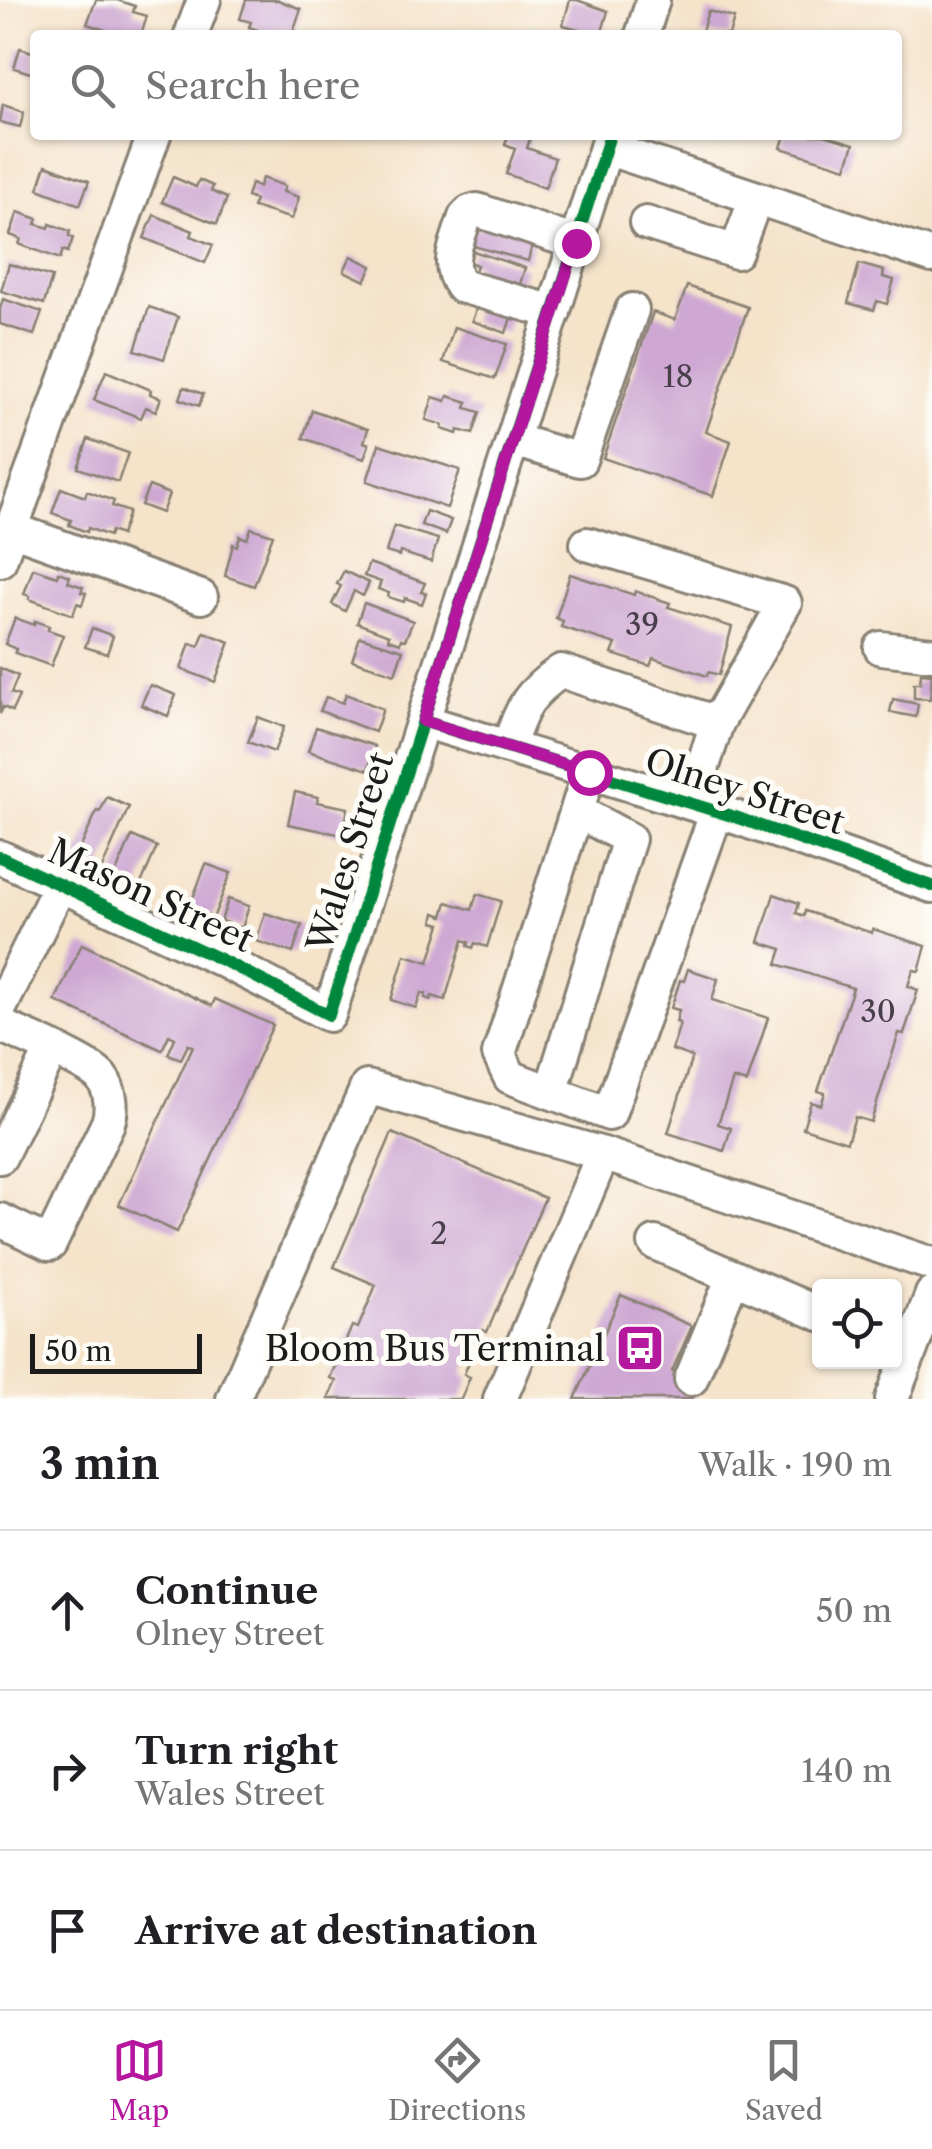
<!DOCTYPE html>
<meta charset="utf-8">
<style>
body{margin:0;font-family:"Libre Caslon Text",serif;background:#f2f2f2;color:#202124}
.controls{position:absolute;right:30px;bottom:30px;display:grid;overflow:hidden;border-radius:10px;box-shadow:0 2px 8px #0004}
.controls button{width:90px;height:90px;display:grid;place-items:center;padding:0;border:0;border-bottom:2px solid #e0e0e0;background:#fff;color:#202124;font:50px sans-serif}
.scale{position:absolute;left:30px;bottom:25px;width:172px;box-sizing:border-box;padding-left:10px;border:5px solid #1c1c1c;border-top:0;font-size:28px;line-height:35px;white-space:nowrap;color:#1c1c1c;-webkit-text-stroke:8px #fdfcf7;paint-order:stroke}
.stop{position:absolute;width:30px;height:30px;margin:-22px;border:8px solid #b5179e;border-radius:50%;background:#fff}
.stop.end{background:#b5179e;border-color:#fff;box-shadow:0 2px 10px #0008}
.list{margin:0;padding:0;list-style:none}
h2{display:flex;justify-content:space-between;align-items:center;height:130px;margin:0;padding:0 40px;font-size:42px}
h2 small{font-size:32px;font-weight:400;color:#757577}
.list li{display:grid;grid-template-columns:65px 1fr auto;gap:30px;align-items:center;box-sizing:border-box;height:160px;padding:0 40px;border-top:2px solid #e0e0e0}
.list b{display:block;font-size:38px;white-space:nowrap}
.list p{margin:0;font-size:32px;white-space:nowrap;color:#757577}
.list em{font-size:32px;font-style:normal;color:#757577}
.icon{flex:none;width:55px;height:55px;fill:none;stroke:currentColor;stroke-width:2;stroke-linecap:round;stroke-linejoin:round}
.map{position:relative;flex:none;width:932px;height:1399px;overflow:hidden}
.search{position:absolute;background:#fff;box-shadow:0 2px 8px #0004;left:30px;right:30px;top:30px;height:110px;display:flex;align-items:center;gap:25px;box-sizing:border-box;padding:0 35px;border-radius:10px;color:#757577;font-size:38px}
.sheet{height:610px;background:#fff}
nav{display:flex;justify-content:space-around;align-items:center;box-sizing:border-box;height:140px;border-top:2px solid #e0e0e0;background:#fff;font-size:28px;color:#757577}
nav a{display:grid;justify-items:center;gap:5px}
nav .on{color:#b5179e}
.map>svg:first-child{display:block}
.building{fill:#cea8d3}
.lines{fill:none;stroke-linecap:round;stroke-linejoin:round}
.minor-casing{stroke:#888073;stroke-width:38}
.minor{stroke:#fff;stroke-width:32}
.cycleway-casing{stroke:#fdfcf7;stroke-width:19}
.cycleway{stroke:#00873e;stroke-width:12}
.route{stroke:#b5179e;stroke-width:12}
.labels{text-anchor:middle;dominant-baseline:central;stroke-width:10;stroke-linejoin:round;paint-order:stroke}
.number-label{font-size:30px;fill:#483f4a}
.street-label{font-size:35px;fill:#1c1c1c;stroke:#fdfcf7}
.poi-label{font-size:35px;fill:#1c1c1c;stroke:#fdfcf7;text-anchor:end}
</style>
<div class="map">
<svg width="932" height="1399" viewBox="0 0 932 1399">
<rect width="100%" height="100%" fill="#fdfcf7"/>
<filter id="ink" filterUnits="userSpaceOnUse"><feTurbulence type="fractalNoise" baseFrequency=".01" numOctaves="2"/><feDisplacementMap in="SourceGraphic" scale="20" xChannelSelector="R" yChannelSelector="G"/><feConvolveMatrix kernelMatrix="1 2 1 2 8 2 1 2 1" color-interpolation-filters="sRGB"/></filter>
<filter id="wash" filterUnits="userSpaceOnUse"><feTurbulence type="fractalNoise" baseFrequency=".0048" numOctaves="4" result="noise"/><feDisplacementMap in="SourceGraphic" scale="40" xChannelSelector="R" yChannelSelector="G"/><feGaussianBlur stdDeviation="2.25" result="paint"/><feColorMatrix in="noise" values="0 0 0 0 0 0 0 0 0 0 0 0 0 0 0 0 0 1.4 0 .05"/><feComposite in="paint" operator="in"/></filter>
<g filter="url(#wash)">
<rect width="100%" height="100%" fill="#f5e3ca"/>
<g id="blocks">
<g class="building">
<path d="M 96,0 L 117,0 L 135,6 L 133,12 L 147,16 L 141,35 L 120,35 L 87,24 Z"/>
<path d="M 246,0 L 278,0 L 301,9 L 292,35 L 272,35 L 249,27 L 251,22 L 240,19 Z"/>
<path d="M 570,0 L 577,0 L 608,11 L 601,35 L 563,25 Z"/>
<path d="M 708,11 L 734,18 L 729,35 L 701,35 Z"/>
<path d="M 20,48 L 35,53 L 34,74 L 14,68 Z"/>
<path d="M 3,105 L 24,112 L 20,127 L 0,122 Z"/>
<path d="M 508,135 L 530,139 L 527,148 L 555,158 L 545,188 L 506,174 L 515,149 L 505,145 Z"/>
<path d="M 785,135 L 824,135 L 854,144 L 846,168 L 781,148 Z"/>
<path d="M 46,165 L 89,181 L 80,205 L 38,189 Z"/>
<path d="M 173,177 L 196,187 L 199,180 L 213,186 L 211,191 L 227,198 L 217,224 L 162,202 Z"/>
<path d="M 262,178 L 285,186 L 283,192 L 299,197 L 292,219 L 253,207 L 255,200 L 247,197 L 251,184 L 259,187 Z"/>
<path d="M 18,212 L 38,219 L 36,224 L 49,228 L 50,224 L 70,231 L 69,236 L 73,238 L 68,252 L 63,250 L 60,259 L 19,244 L 21,239 L 10,235 Z"/>
<path d="M 154,215 L 193,231 L 191,236 L 213,245 L 205,263 L 144,238 Z"/>
<path d="M 484,223 L 535,233 L 528,261 L 466,244 L 471,226 L 482,229 Z"/>
<path d="M 473,251 L 525,268 L 517,294 L 474,274 L 477,265 L 469,262 Z"/>
<path d="M 351,256 L 372,266 L 365,281 L 344,271 Z"/>
<path d="M 9,264 L 52,277 L 44,304 L 1,291 Z"/>
<path d="M 859,264 L 884,271 L 883,277 L 894,280 L 887,304 L 877,301 L 874,310 L 848,303 Z"/>
<path d="M 687,286 L 748,307 L 706,432 L 731,441 L 713,496 L 603,458 L 653,312 L 675,320 Z"/>
<path d="M 480,297 L 514,309 L 506,333 L 472,321 Z"/>
<path d="M 3,299 L 42,312 L 34,335 L 0,324 L 0,309 Z"/>
<path d="M 149,307 L 178,317 L 164,359 L 135,350 Z"/>
<path d="M 454,327 L 507,344 L 495,379 L 443,362 Z"/>
<path d="M 106,371 L 151,390 L 150,394 L 161,398 L 156,411 L 146,407 L 141,418 L 94,400 Z"/>
<path d="M 184,387 L 203,394 L 199,406 L 180,399 Z"/>
<path d="M 448,396 L 468,402 L 466,408 L 480,412 L 473,434 L 458,430 L 457,434 L 442,429 L 443,425 L 426,420 L 433,397 L 446,401 Z"/>
<path d="M 312,410 L 368,429 L 364,442 L 369,444 L 364,459 L 303,438 Z"/>
<path d="M 88,439 L 128,453 L 118,482 L 78,468 Z"/>
<path d="M 379,444 L 460,470 L 447,508 L 367,481 Z"/>
<path d="M 149,486 L 169,494 L 162,513 L 141,505 Z"/>
<path d="M 61,488 L 85,497 L 87,491 L 114,501 L 112,506 L 129,512 L 121,535 L 111,531 L 109,536 L 88,528 L 87,532 L 69,525 L 71,520 L 52,513 Z"/>
<path d="M 426,511 L 451,520 L 446,534 L 421,525 Z"/>
<path d="M 394,526 L 438,539 L 431,562 L 400,552 L 399,556 L 386,552 Z"/>
<path d="M 251,528 L 273,535 L 254,586 L 225,576 L 233,544 L 237,546 L 240,536 L 247,539 Z"/>
<path d="M 369,563 L 425,583 L 421,592 L 426,593 L 422,604 L 405,598 L 404,602 L 388,597 L 389,593 L 378,589 L 381,582 L 364,576 Z"/>
<path d="M 33,568 L 57,576 L 58,572 L 70,576 L 68,582 L 83,587 L 81,592 L 86,593 L 82,605 L 77,603 L 73,615 L 29,599 L 30,596 L 24,594 Z"/>
<path d="M 344,571 L 369,583 L 363,596 L 354,591 L 345,611 L 332,604 L 341,586 L 337,584 Z"/>
<path d="M 570,574 L 634,595 L 635,591 L 670,603 L 668,607 L 732,627 L 719,675 L 708,672 L 707,676 L 653,658 L 650,666 L 612,654 L 616,644 L 561,627 L 563,621 L 556,618 Z"/>
<path d="M 364,603 L 413,621 L 405,640 L 401,639 L 400,643 L 388,639 L 389,635 L 357,623 Z"/>
<path d="M 15,618 L 34,625 L 35,621 L 49,626 L 48,630 L 63,635 L 51,666 L 15,653 L 16,649 L 5,644 Z"/>
<path d="M 92,628 L 113,636 L 107,654 L 85,647 Z"/>
<path d="M 204,632 L 230,642 L 215,682 L 181,669 L 190,643 L 199,646 Z"/>
<path d="M 360,637 L 403,650 L 395,674 L 352,660 Z"/>
<path d="M 0,668 L 18,676 L 11,693 L 19,696 L 12,711 L 3,707 L 0,714 Z"/>
<path d="M 921,673 L 932,674 L 930,699 L 914,698 L 914,683 L 920,683 Z"/>
<path d="M 150,685 L 176,695 L 168,716 L 141,705 Z"/>
<path d="M 346,694 L 383,709 L 375,732 L 320,711 L 326,697 L 343,703 Z"/>
<path d="M 893,699 L 918,704 L 916,717 L 890,712 Z"/>
<path d="M 258,717 L 284,727 L 274,752 L 248,742 Z"/>
<path d="M 316,727 L 375,746 L 368,770 L 308,751 Z"/>
<path d="M 295,792 L 318,797 L 317,802 L 348,808 L 343,835 L 288,824 Z"/>
<path d="M 107,797 L 129,807 L 101,870 L 76,858 L 97,811 L 100,812 Z"/>
<path d="M 132,836 L 157,847 L 139,888 L 114,877 Z"/>
<path d="M 206,864 L 231,873 L 213,918 L 189,908 Z"/>
<path d="M 477,894 L 501,901 L 487,947 L 475,943 L 473,948 L 468,946 L 469,942 L 463,940 L 445,1000 L 432,996 L 431,1000 L 425,998 L 426,994 L 421,993 L 416,1008 L 391,1000 L 405,955 L 429,962 L 441,924 L 433,922 L 435,913 L 443,916 L 447,902 L 472,910 Z"/>
<path d="M 774,894 L 799,903 L 796,913 L 804,916 L 805,911 L 872,933 L 873,929 L 926,946 L 919,971 L 913,970 L 908,986 L 918,990 L 904,1034 L 899,1033 L 871,1122 L 855,1117 L 847,1142 L 803,1128 L 811,1102 L 821,1105 L 825,1093 L 818,1091 L 853,988 L 777,964 L 782,949 L 759,942 Z"/>
<path d="M 228,899 L 249,906 L 242,928 L 221,921 Z"/>
<path d="M 265,913 L 302,925 L 293,953 L 256,941 Z"/>
<path d="M 82,944 L 212,1006 L 215,999 L 273,1025 L 177,1232 L 119,1205 L 193,1046 L 188,1045 L 181,1059 L 168,1054 L 175,1038 L 169,1035 L 162,1050 L 55,1001 Z"/>
<path d="M 688,969 L 718,979 L 712,1000 L 768,1018 L 747,1083 L 733,1079 L 718,1124 L 731,1128 L 724,1151 L 668,1133 L 692,1057 L 672,1050 L 680,1023 L 676,1022 L 679,1010 L 671,1008 L 680,980 L 684,981 Z"/>
<path d="M 392,1133 L 545,1198 L 487,1332 L 483,1330 L 464,1374 L 470,1377 L 461,1399 L 328,1399 L 336,1381 L 330,1378 L 352,1326 L 358,1328 L 376,1285 L 334,1267 Z"/>
<path d="M 621,1295 L 692,1326 L 672,1371 L 699,1382 L 692,1399 L 575,1399 Z"/>
</g>
</g>
</g>
<g filter="url(#ink)">
<use href="#blocks" fill-opacity="0" stroke="#888073" stroke-width="2.5"/>
<g class="lines">
<g class="minor-casing">
<g id="minor">
<path d="M 191,35 L 204,0"/>
<path d="M 642,35 L 653,0"/>
<path d="M 606,148 L 932,256"/>
<path d="M 646,223 L 736,252 L 756,198"/>
<path d="M 554,312 L 461,286 C 444,263 458,242 465,217 L 470,212 L 477,210 L 576,243"/>
<path d="M 513,440 L 580,460 L 632,310"/>
<path d="M 11,529 L 201,597"/>
<path d="M 587,544 L 785,603 L 717,723 L 691,803"/>
<path d="M 0,560 L 154,135"/>
<path d="M 881,648 L 932,654"/>
<path d="M 423,721 L 735,817 L 932,886"/>
<path d="M 508,747 C 523,707 525,696 561,671 L 717,723"/>
<path d="M 589,772 L 499,1054 L 510,1077 L 609,1114 L 717,811"/>
<path d="M 0,857 L 224,961 L 329,1015 L 610,135"/>
<path d="M 0,1008 L 60,885"/>
<path d="M 0,1025 C 22,1036 87,1061 101,1077 C 111,1090 113,1108 108,1123 L 50,1244 L 0,1220"/>
<path d="M 551,1092 L 629,839 L 577,811"/>
<path d="M 0,1157 L 52,1049"/>
<path d="M 655,1243 L 820,1314"/>
<path d="M 691,1379 L 733,1277"/>
<path d="M 233,1399 L 367,1087 L 603,1154 L 932,1264"/>
<path d="M 500,1399 L 603,1154"/>
<path d="M 892,1399 L 932,1294"/>
</g>
</g>
<use href="#minor" class="minor"/>
<g class="cycleway-casing">
<g id="cycleway">
<path d="M 423,721 L 735,817 L 932,886"/>
<path d="M 0,857 L 224,961 L 329,1015 L 610,135"/>
</g>
</g>
<use href="#cycleway" class="cycleway"/>
</g>
</g>
<g class="lines" filter="url(#ink)">
<path class="route" d="M 576,243 L 423,721 L 589,772"/>
</g>
<defs>
<g id="bus-square" transform="scale(2.5)"><rect x="-9" y="-9" width="18" height="18" rx="4" fill="#b5179e" stroke="#fdfcf7"/><path d="M-5-6H5V4H4V6H2V4H-2V6H-4V4H-5ZM-3.5-4V0h7V-4ZM-3.5 1.2v1.5H-2V1.2ZM2 1.2v1.5H3.5V1.2Z" fill="#fff"/></g>
</defs>
<g fill-rule="evenodd">
<use href="#bus-square" x="640" y="1348"/>
</g>
<g class="labels">
<g class="number-label">
<text x="678" y="376">18</text>
<text x="642" y="624">39</text>
<text x="878" y="1011">30</text>
<text x="439" y="1233">2</text>
</g>
<g class="street-label">
<text transform="translate(745 791) rotate(18)">Olney Street</text>
<text transform="translate(350 852) rotate(-72)">Wales Street</text>
<text transform="translate(151 895) rotate(25)">Mason Street</text>
</g>
<g class="poi-label">
<text x="605" y="1348">Bloom Bus Terminal</text>
</g>
</g>
</svg>
<div class="controls">
<button><svg class="icon" aria-label="locate" viewBox="0 0 24 24"><circle cx="12" cy="12" r="6"/><path d="M12 2v4M12 18v4M2 12h4M18 12h4"/></svg></button>
</div>
<div class="scale">50 m</div>
<div class="stop" style="left:589px;top:772px"></div>
<div class="stop end" style="left:576px;top:243px"></div>
<div class="search"><svg class="icon" aria-label="search" viewBox="0 0 24 24"><circle cx="10" cy="10" r="6"/><path d="M15 15l6 6"/></svg>Search here</div>
</div>
<section class="sheet">
<h2>3 min<small>Walk · 190 m</small></h2>
<ul class="list">
<li><svg class="icon" aria-label="ahead" viewBox="0 0 24 24"><path d="M12 20V5M6 11l6-6 6 6"/></svg><div><b>Continue</b><p>Olney Street</p></div><em>50 m</em></li>
<li><svg class="icon" aria-label="right" viewBox="0 0 24 24"><path d="M7 20v-9h11M14 6l5 5-5 5"/></svg><div><b>Turn right</b><p>Wales Street</p></div><em>140 m</em></li>
<li><svg class="icon" aria-label="arrive" viewBox="0 0 24 24"><path d="M6 21V4h12l-3 4 3 4H6"/></svg><div><b>Arrive at destination</b></div></li>
</ul>
</section>
<nav>
<a class="on"><svg class="icon" aria-label="map" viewBox="0 0 24 24"><path d="M3 6l6-2 6 2 6-2v14l-6 2-6-2-6 2zM9 4v14M15 6v14"/></svg>Map</a>
<a><svg class="icon" aria-label="directions" viewBox="0 0 24 24"><path d="M12 3l9 9-9 9-9-9zM9 14v-3h6M13 9l2 2-2 2"/></svg>Directions</a>
<a><svg class="icon" aria-label="saved" viewBox="0 0 24 24"><path d="M7 4h10v16l-5-4-5 4z"/></svg>Saved</a>
</nav>
